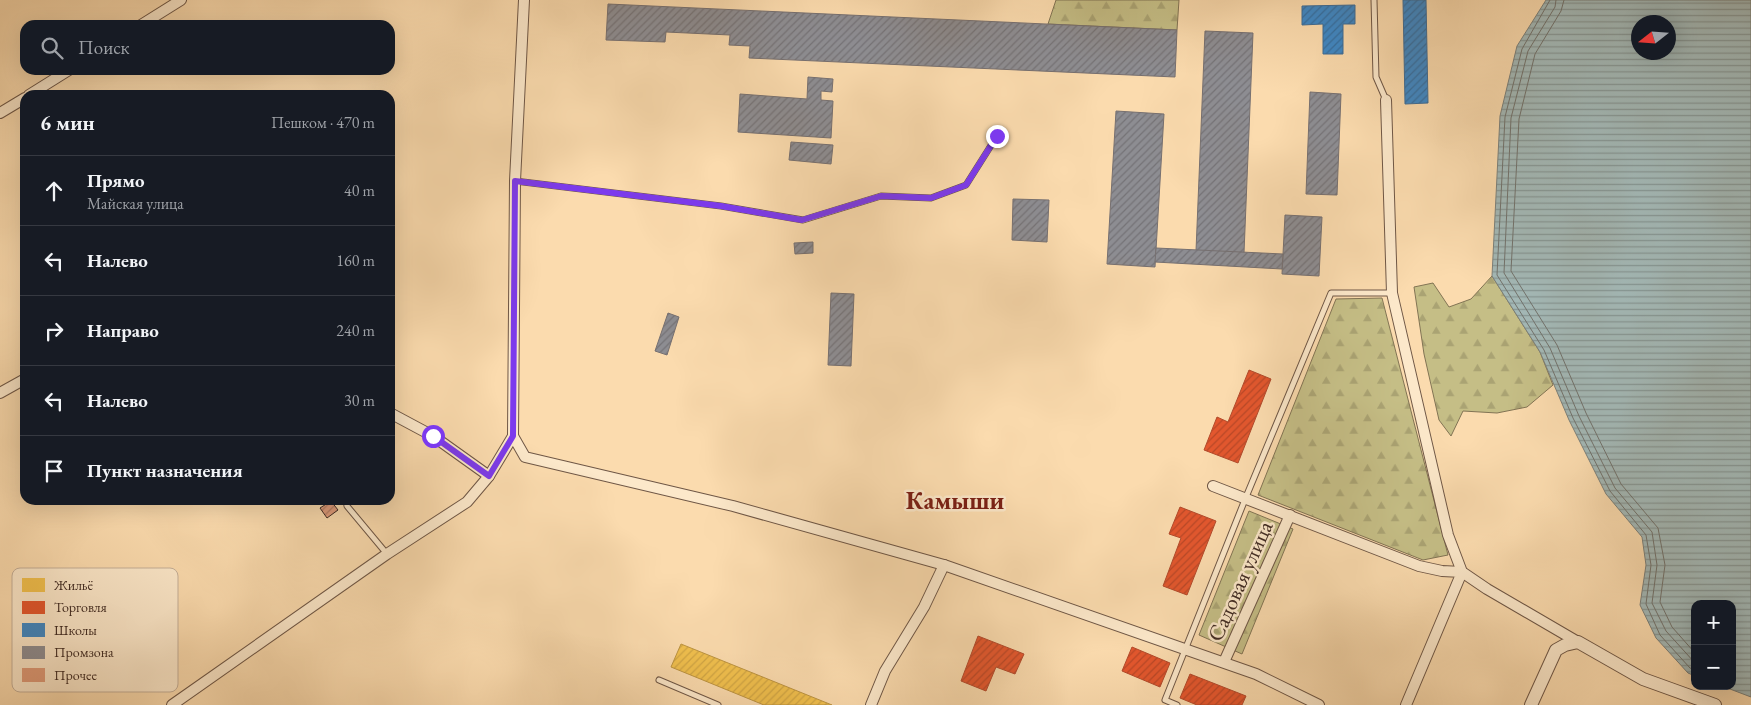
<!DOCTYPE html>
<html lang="ru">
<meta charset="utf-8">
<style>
body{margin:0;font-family:"EB Garamond",serif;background:#242831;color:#f1f3f6}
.controls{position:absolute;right:15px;bottom:15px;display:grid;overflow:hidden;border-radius:10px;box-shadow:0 5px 20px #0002}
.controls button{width:45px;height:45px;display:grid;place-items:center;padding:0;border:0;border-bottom:1px solid #363941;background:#171b24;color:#f1f3f6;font:25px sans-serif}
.compass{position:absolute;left:1631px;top:15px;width:45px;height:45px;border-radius:50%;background:#171b24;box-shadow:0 5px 20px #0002;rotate:253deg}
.stop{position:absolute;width:15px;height:15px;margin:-11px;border:4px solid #7c3aed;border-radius:50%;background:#fff}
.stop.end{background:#7c3aed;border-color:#fff;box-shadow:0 1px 5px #0008}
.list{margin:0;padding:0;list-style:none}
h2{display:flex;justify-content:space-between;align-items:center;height:65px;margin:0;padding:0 20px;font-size:21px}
h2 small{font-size:16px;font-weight:400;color:#9ea1a6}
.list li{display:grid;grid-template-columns:32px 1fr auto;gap:15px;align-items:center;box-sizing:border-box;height:70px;padding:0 20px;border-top:1px solid #363941}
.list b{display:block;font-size:19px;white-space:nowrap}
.list p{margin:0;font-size:16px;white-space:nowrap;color:#9ea1a6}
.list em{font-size:16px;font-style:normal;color:#9ea1a6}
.icon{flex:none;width:28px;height:28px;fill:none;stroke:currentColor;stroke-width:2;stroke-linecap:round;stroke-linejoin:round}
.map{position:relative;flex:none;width:1751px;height:705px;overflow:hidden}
.search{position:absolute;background:#171b24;box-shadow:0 5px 20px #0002;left:20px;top:20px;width:375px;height:55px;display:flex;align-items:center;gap:12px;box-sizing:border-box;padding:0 18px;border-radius:15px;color:#9ea1a6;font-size:19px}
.panel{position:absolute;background:#171b24;box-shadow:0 5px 20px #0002;left:20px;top:90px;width:375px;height:415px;border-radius:15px}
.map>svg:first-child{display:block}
.forest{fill:url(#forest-firs);stroke:#827454}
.water{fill:url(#water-rules);stroke:#7b807b;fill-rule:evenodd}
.homes{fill:url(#homes-hatch);stroke:#bd9441}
.shops{fill:url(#shops-hatch);stroke:#b34a2b}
.schools{fill:url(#schools-hatch);stroke:#3f6c94}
.industry{fill:url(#industry-hatch);stroke:#767071}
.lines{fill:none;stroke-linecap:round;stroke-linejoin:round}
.shore{stroke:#72726c;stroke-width:1}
.building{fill:url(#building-hatch);stroke:#402b23}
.service-casing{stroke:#6f5746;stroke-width:7}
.minor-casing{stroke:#6f5746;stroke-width:12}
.tertiary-casing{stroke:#6f5746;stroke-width:14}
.service{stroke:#fce8ca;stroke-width:5}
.minor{stroke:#fce8ca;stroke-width:10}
.tertiary{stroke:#fce8ca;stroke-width:12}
.route{stroke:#7c3aed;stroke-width:6}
.labels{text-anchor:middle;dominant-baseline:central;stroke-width:5;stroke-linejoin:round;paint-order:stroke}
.street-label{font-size:22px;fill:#402b23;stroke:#fce8ca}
.quarter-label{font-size:25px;font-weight:bold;fill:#7a1f14;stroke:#fce8ca}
.key{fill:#fce8ca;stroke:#c4af98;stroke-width:1}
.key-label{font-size:14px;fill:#402b23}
</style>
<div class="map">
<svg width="1751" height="705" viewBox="0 0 1751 705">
<defs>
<pattern id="forest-firs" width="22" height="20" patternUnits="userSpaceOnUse" patternTransform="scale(1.25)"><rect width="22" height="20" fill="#c5be86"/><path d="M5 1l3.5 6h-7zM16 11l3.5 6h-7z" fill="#aaa373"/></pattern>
<pattern id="water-rules" width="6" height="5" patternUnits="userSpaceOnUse" patternTransform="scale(1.25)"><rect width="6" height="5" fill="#a3b8b6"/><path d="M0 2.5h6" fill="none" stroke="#869694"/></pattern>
<pattern id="homes-hatch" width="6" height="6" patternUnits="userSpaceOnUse" patternTransform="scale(1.25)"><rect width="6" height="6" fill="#f2c14e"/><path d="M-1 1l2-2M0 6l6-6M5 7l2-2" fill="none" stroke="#d1a644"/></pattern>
<pattern id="shops-hatch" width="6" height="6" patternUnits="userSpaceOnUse" patternTransform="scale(1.25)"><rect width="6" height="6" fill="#e4572e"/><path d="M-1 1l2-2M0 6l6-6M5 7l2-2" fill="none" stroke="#ba4827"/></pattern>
<pattern id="schools-hatch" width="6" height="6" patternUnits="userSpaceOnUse" patternTransform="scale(1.25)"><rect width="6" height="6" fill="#3f88c5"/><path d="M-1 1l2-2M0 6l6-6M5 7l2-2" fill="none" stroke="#366fa0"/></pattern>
<pattern id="industry-hatch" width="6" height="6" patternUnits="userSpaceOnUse" patternTransform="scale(1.25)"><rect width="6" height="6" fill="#8d8d92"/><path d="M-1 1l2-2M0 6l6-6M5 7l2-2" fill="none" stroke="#757377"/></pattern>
<pattern id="building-hatch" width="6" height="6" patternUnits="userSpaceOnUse" patternTransform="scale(1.25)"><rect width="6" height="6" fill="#e09c7a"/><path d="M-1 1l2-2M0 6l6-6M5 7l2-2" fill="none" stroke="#b77f64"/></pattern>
</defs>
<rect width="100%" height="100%" fill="#fbdbae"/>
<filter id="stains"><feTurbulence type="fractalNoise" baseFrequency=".004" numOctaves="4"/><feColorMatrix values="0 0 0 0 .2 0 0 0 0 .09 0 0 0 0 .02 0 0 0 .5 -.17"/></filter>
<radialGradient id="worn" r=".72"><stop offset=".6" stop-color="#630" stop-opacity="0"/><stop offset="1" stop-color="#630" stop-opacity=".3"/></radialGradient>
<g class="forest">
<path d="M 1056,0 L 1179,0 L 1177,30 L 1048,24 Z"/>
<path d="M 1492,276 L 1540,352 L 1553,385 L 1527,407 L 1497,413 L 1463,411 L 1451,436 L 1439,420 L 1424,354 L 1414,287 L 1433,283 L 1449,307 L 1471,299 Z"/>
<path d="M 1382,298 L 1448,555 L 1423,560 L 1258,495 L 1336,299 Z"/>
<path d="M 1249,511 L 1293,529 L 1242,654 L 1199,635 Z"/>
</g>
<path class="water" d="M 1546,0 L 1751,0 L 1751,697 L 1722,686 L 1732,686 L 1732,604 L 1695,604 L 1695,676 L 1688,673 L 1656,638 L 1640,605 L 1646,565 L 1642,537 L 1606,494 L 1569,420 L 1540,352 L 1492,276 L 1500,116 L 1517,46 ZM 1638,22 L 1668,22 L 1668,52 L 1638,52 Z"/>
<path class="homes" d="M 681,644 L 832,705 L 764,705 L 671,667 Z"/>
<g class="shops">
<path d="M 1249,370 L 1271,379 L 1238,463 L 1204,450 L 1217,417 L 1228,422 Z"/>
<path d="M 1180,507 L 1216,521 L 1187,595 L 1163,586 L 1181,538 L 1169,534 Z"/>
<path d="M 978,636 L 1024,654 L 1015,674 L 996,667 L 986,691 L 961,681 Z"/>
<path d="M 1132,647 L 1170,663 L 1160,687 L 1122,671 Z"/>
<path d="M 1190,674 L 1246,696 L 1242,705 L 1197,705 L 1180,698 Z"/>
</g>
<g class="schools">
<path d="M 1403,0 L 1426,0 L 1428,103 L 1405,104 Z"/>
<path d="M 1355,5 L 1355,24 L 1343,24 L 1343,54 L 1323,54 L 1323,24 L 1302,25 L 1302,6 Z"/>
</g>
<g class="industry">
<path d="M 608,4 L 1177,30 L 1175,77 L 749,58 L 750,46 L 729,45 L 730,35 L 666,32 L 665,42 L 606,40 Z"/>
<path d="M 1205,31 L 1253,33 L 1244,253 L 1196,251 Z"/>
<path d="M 808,77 L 833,79 L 832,92 L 821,91 L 821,100 L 833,101 L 831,138 L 738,132 L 740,94 L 807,99 Z"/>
<path d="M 1310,92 L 1341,94 L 1337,195 L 1306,194 Z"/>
<path d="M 1116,111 L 1164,114 L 1155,267 L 1107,264 Z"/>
<path d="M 791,142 L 833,145 L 831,164 L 789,160 Z"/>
<path d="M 1013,199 L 1049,200 L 1047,242 L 1012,240 Z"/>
<path d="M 1285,215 L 1322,217 L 1319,276 L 1282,274 Z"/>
<path d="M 813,242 L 813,253 L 795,254 L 794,243 Z"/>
<path d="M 1156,248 L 1283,254 L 1282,269 L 1155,262 Z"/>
<path d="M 831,293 L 854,294 L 851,366 L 828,365 Z"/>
<path d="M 668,313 L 679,317 L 667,355 L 655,351 Z"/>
</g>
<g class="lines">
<g class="shore">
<path d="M 1550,0 L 1522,49 L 1505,117 L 1497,275 L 1544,350 L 1573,418 L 1610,491 L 1646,535 L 1651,565 L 1646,604 L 1660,635 L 1690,668 L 1695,670"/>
<path d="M 1556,0 L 1555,7 L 1528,51 L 1511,118 L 1504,273 L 1550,348 L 1579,416 L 1615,488 L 1652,532 L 1657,565 L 1652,603 L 1666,631 L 1695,663"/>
<path d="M 1564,0 L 1561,11 L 1535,54 L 1519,119 L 1511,271 L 1557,345 L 1586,413 L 1621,484 L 1658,528 L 1665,565 L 1660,602 L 1672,627 L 1695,653"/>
</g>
</g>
<path class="building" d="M 331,501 L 338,510 L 327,518 L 320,508 Z"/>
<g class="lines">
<g class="service-casing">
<g id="service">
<path d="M 1374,0 L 1376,77 L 1386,100"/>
<path d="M 515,181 L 721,206 L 803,220 L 881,196 L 931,198 L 966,185 L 997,136"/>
<path d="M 346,500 L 347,506 L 387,554"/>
<path d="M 659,680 L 718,705"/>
<path d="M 1177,705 L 1165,700 L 1246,497 L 1331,293 L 1392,293"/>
</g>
</g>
<g class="minor-casing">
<g id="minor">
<path d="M 524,0 L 515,181 L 513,436 L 525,457 L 733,506 L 944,565 L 1256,674 L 1319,705"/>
<path d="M 141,25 L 181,0"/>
<path d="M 29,95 L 69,70"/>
<path d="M 1386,100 L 1392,293 L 1448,535 L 1462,572 L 1487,589 L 1578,642"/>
<path d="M 0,113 L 25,98"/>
<path d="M 0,393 L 25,379"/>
<path d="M 390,413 L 433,436 L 489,476"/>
<path d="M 1213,486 L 1419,566 L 1442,571 L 1462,572 L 1406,705"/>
<path d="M 1224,662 L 1290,515"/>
<path d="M 172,705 L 387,554 L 467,502 L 489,476 L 513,436"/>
<path d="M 871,705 L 885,671 L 924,607 L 944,565"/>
</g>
</g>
<g class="tertiary-casing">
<path id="tertiary" d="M 1531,705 L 1556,650 L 1565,645 L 1578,642 L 1643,679 L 1715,705"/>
</g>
<use href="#service" class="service"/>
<use href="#minor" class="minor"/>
<use href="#tertiary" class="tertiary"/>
</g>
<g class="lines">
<path class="route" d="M 433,436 L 489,476 L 513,436 L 515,181 L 721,206 L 802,220 L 881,196 L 931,198 L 966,185 L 997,136"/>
</g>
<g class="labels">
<g class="street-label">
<text transform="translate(1240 581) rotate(-66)">Садовая улица</text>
</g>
<g class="quarter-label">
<text x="955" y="500">Камыши</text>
</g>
</g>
<rect x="12" y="568" width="166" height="124" rx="8" class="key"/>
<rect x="22" y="578" width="23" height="14" fill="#f2c14e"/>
<rect x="22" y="601" width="23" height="13" fill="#e4572e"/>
<rect x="22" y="623" width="23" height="14" fill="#3f88c5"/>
<rect x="22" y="646" width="23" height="13" fill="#8d8d92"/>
<rect x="22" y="668" width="23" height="14" fill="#e09c7a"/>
<g class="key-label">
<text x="54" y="590">Жильё</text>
<text x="54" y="612">Торговля</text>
<text x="54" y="635">Школы</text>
<text x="54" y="657">Промзона</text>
<text x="54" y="680">Прочее</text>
</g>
<rect width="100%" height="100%" filter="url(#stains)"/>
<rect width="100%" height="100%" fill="url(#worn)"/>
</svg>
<div class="controls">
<button>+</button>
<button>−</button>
</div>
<svg class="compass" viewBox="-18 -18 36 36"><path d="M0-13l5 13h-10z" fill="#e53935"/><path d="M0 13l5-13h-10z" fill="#9ea1a6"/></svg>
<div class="stop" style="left:433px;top:436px"></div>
<div class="stop end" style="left:997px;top:136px"></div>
<div class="search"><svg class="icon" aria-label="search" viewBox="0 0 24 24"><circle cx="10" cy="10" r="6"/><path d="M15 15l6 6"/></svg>Поиск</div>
<section class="panel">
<h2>6 мин<small>Пешком · 470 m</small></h2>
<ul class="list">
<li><svg class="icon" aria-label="ahead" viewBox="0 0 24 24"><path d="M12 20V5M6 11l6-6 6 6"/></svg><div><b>Прямо</b><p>Майская улица</p></div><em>40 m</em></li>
<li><svg class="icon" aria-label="left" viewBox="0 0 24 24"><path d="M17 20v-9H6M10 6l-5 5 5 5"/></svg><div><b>Налево</b></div><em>160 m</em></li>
<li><svg class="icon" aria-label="right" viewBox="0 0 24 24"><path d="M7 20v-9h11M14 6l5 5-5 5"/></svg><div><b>Направо</b></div><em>240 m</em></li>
<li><svg class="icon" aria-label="left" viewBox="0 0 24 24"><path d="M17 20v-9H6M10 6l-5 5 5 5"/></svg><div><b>Налево</b></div><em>30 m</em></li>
<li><svg class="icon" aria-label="arrive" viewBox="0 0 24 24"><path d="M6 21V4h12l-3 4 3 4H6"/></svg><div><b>Пункт назначения</b></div></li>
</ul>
</section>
</div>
